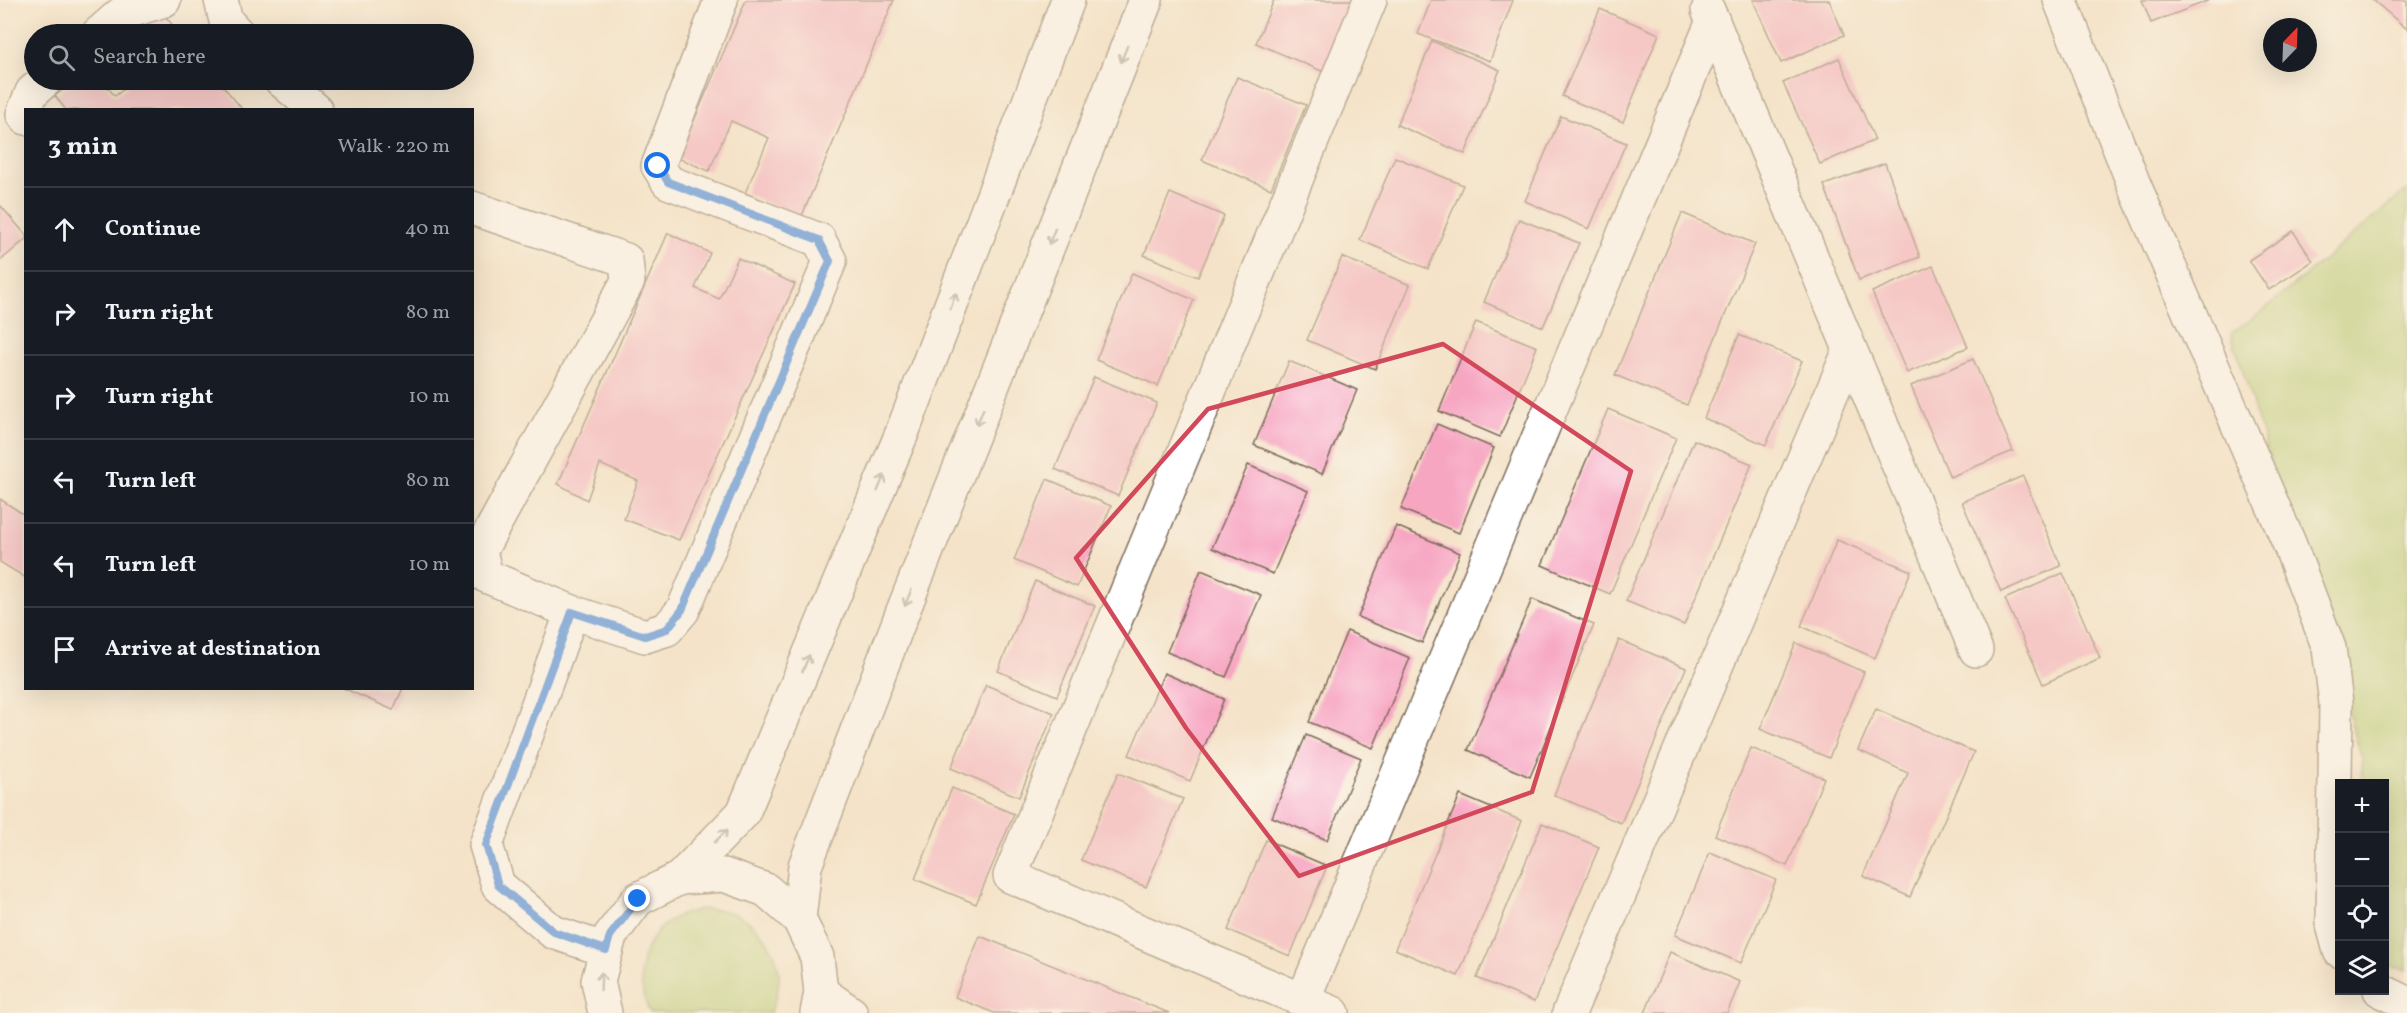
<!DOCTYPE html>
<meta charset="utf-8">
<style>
body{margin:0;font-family:Vollkorn,serif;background:#20242c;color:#f1f3f6}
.controls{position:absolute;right:18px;bottom:18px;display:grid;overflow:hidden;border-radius:0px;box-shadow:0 6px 24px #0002}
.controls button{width:54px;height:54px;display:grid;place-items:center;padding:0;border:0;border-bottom:2px solid #363941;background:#171b24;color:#f1f3f6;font:30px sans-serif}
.compass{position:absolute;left:2263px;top:18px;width:54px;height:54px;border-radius:50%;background:#171b24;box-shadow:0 6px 24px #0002;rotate:23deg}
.stop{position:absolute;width:18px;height:18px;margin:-14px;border:4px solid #1a73e8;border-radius:50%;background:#fff}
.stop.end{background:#1a73e8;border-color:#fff;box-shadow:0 2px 6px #0008}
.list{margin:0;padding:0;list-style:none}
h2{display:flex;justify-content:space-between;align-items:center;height:78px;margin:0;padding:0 24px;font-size:26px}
h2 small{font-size:20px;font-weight:400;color:#9ea1a6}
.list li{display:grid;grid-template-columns:39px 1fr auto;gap:18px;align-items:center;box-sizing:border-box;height:84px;padding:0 24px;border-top:2px solid #363941}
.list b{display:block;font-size:22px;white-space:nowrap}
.list em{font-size:20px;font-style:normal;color:#9ea1a6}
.icon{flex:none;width:33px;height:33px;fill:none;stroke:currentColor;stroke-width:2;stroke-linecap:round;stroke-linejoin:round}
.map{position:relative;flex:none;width:2407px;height:1013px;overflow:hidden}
.search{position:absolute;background:#171b24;box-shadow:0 6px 24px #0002;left:24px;top:24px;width:450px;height:66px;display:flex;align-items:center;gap:15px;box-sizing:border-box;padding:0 21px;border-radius:33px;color:#9ea1a6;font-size:22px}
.panel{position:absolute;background:#171b24;box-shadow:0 6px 24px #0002;left:24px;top:108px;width:450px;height:582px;border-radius:0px}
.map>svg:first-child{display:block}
.green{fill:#b2cd73;stroke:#767c48;stroke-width:1.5}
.building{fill:#f7a6c2}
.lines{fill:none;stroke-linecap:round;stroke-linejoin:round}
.minor-casing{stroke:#7c6b5a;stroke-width:36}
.minor{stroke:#fff;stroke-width:33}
.oneway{stroke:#a79f9a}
.route{stroke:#1a73e8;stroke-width:8}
.marked{fill:none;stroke:#d1495b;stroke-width:4.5;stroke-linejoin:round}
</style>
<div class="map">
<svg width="2407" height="1013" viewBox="0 0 2407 1013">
<rect width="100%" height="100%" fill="#fdfcf7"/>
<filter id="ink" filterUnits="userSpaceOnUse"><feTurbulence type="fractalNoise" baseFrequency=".0167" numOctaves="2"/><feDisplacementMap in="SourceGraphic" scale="12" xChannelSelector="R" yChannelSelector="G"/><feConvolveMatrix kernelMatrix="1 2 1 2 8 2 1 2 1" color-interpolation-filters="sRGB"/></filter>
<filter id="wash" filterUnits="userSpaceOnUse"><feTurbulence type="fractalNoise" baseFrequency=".008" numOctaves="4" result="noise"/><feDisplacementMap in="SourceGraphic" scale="24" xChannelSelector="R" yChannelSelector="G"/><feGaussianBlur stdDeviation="1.35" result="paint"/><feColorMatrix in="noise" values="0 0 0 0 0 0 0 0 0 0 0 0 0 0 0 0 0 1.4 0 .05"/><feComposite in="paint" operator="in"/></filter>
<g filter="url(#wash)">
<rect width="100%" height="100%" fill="#f4e3c9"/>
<g class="green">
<path d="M 2407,190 L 2407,970 L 2390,966 L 2385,955 L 2384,784 L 2363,783 L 2362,758 L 2231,333 L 2260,313 Z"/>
<path d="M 700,909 C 708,910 716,909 724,911 C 752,916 776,944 779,973 C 780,987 775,1000 770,1013 L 650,1013 C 633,977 640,936 678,916 C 685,913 693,912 700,909 Z"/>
</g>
<g id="blocks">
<g class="building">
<path d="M 746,0 L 894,0 L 801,218 L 745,193 L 769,138 L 731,121 L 709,171 L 678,158 Z"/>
<path d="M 1274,0 L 1354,0 L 1324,72 L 1256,43 Z"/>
<path d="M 1431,0 L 1513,0 L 1490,61 L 1418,34 Z"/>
<path d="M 1753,0 L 1829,0 L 1844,35 L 1781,63 Z"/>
<path d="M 2142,0 L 2210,0 L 2151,23 Z"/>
<path d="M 2373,0 L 2407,0 L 2407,29 Z"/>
<path d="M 155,4 L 180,34 L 119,34 Z"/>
<path d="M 1600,9 L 1659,34 L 1623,122 L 1562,96 Z"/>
<path d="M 1432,41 L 1500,70 L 1465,154 L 1397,125 Z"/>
<path d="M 1839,58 L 1875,140 L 1820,164 L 1783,83 Z"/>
<path d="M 1237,77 L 1306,105 L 1271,189 L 1202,160 Z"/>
<path d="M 75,80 L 101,80 L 115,96 L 135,80 L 218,80 L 243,110 L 66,110 L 55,96 Z"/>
<path d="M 1561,116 L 1626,143 L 1589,229 L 1525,201 Z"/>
<path d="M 1395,157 L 1463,185 L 1428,269 L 1360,240 Z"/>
<path d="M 1885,163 L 1920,257 L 1859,280 L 1824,185 Z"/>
<path d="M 1170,193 L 1224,216 L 1198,277 L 1144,255 Z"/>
<path d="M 0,205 L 26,235 L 26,239 L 0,261 Z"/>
<path d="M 1682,213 L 1755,244 L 1687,405 L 1615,375 Z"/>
<path d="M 1519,219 L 1579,243 L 1543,327 L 1484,302 Z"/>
<path d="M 2293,231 L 2313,261 L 2269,290 L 2249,260 Z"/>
<path d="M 668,233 L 710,253 L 695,288 L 719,299 L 738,258 L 795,284 L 679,540 L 624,519 L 638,481 L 600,464 L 587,500 L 558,484 Z"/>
<path d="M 1342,257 L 1410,285 L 1375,369 L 1307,340 Z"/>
<path d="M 1933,266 L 1968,347 L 1907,373 L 1872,292 Z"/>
<path d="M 1132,273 L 1194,300 L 1158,386 L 1096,360 Z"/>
<path d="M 1476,322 L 1537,347 L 1500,437 L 1439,411 Z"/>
<path d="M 1739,335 L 1802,361 L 1766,445 L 1704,418 Z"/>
<path d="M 1973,359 L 2013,451 L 1950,477 L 1911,386 Z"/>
<path d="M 1289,361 L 1357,390 L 1322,474 L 1254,445 Z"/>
<path d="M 1094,377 L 1157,403 L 1118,496 L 1055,469 Z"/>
<path d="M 1608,409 L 1676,438 L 1610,594 L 1542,565 Z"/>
<path d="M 1437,424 L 1494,448 L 1459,533 L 1401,509 Z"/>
<path d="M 1694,440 L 1752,464 L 1684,625 L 1626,601 Z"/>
<path d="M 1248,465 L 1308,491 L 1273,574 L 1212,548 Z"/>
<path d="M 2023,476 L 2061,566 L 2001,592 L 1962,502 Z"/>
<path d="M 1047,479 L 1111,506 L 1077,587 L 1014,560 Z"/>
<path d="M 0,499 L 26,516 L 26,578 L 0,562 Z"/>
<path d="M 1396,526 L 1460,553 L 1422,643 L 1358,617 Z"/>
<path d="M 1837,540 L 1911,571 L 1875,658 L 1801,626 Z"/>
<path d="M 1201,570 L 1261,595 L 1226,677 L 1167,652 Z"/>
<path d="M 2063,573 L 2100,658 L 2043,684 L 2005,599 Z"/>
<path d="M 1035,581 L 1095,606 L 1057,696 L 998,671 Z"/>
<path d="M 1532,599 L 1594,625 L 1530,777 L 1468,750 Z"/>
<path d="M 1347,631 L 1410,658 L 1373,748 L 1309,722 Z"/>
<path d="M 1619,640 L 1686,668 L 1621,823 L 1554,795 Z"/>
<path d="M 1796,643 L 1864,672 L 1829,758 L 1760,729 Z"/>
<path d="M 1164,673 L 1224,699 L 1190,781 L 1129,755 Z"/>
<path d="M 986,685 L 1054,713 L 1019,797 L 951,768 Z"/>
<path d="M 343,688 L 403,688 L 393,710 Z"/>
<path d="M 1876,709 L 1974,752 L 1910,897 L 1863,876 L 1908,773 L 1858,750 Z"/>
<path d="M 1306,735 L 1361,758 L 1327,840 L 1272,817 Z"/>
<path d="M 1751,748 L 1824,778 L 1787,866 L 1715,835 Z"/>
<path d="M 1118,773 L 1183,799 L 1146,887 L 1081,860 Z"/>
<path d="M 952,788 L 1014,814 L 976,904 L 915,879 Z"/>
<path d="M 1460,795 L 1522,821 L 1458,976 L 1395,949 Z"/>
<path d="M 1542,823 L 1599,847 L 1534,1002 L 1477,978 Z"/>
<path d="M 1266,840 L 1327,866 L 1290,956 L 1228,930 Z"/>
<path d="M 1710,852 L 1776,880 L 1741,963 L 1675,935 Z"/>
<path d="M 980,936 L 1169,1013 L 994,1013 L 955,997 Z"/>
<path d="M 1670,952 L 1740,982 L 1727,1013 L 1645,1013 Z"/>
</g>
</g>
</g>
<g filter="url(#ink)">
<use href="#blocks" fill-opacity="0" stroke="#7c6b5a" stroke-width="1.5"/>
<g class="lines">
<g class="minor-casing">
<g id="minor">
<path d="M 221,0 L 226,21 L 238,34"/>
<path d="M 2060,0 L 2135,187 L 2289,543 L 2329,648 L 2336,703 L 2333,925 L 2340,951"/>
<path d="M 1708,10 L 1976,650"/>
<path d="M 98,34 L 121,14 L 164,0"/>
<path d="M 281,80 L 316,110"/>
<path d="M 26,118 L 23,114 L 32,92 L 46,80"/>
<path d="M 472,208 L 626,260 L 628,281 L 480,551 L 486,576 L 572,612 L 486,845 L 498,885 L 553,932 L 606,950"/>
<path d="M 572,612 L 645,636 L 667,629 L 683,610 L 830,261 L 819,240 L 668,182 L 658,166 L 721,0"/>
<path d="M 680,878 L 743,813 L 902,433 L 1068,0"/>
<path d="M 799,919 L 805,866 L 903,611 L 1146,0"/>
<path d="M 2380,990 L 2407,1003"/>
<path d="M 821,992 L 851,1013"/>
<path d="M 1303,1000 L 1713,21"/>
<path d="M 605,1013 L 598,981 L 610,936 L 638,899 L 680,878 L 724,875 L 766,890 L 799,919 L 817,957 L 821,992 L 817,1013"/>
<path d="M 1333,1013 L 1010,876 L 1370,0"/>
<path d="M 1569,1013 L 1850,350"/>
</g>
</g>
<use href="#minor" class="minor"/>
</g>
<defs><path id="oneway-shaft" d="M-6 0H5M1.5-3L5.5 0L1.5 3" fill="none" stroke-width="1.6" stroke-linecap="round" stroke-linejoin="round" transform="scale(1.5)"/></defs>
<g class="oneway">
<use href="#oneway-shaft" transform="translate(1124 54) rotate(112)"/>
<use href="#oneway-shaft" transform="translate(1052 236) rotate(112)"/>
<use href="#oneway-shaft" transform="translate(953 301) rotate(-69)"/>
<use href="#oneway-shaft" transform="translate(980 417) rotate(112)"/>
<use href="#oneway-shaft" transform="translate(881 483) rotate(-67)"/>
<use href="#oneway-shaft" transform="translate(908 598) rotate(112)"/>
<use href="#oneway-shaft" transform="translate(806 663) rotate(-67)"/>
<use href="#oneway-shaft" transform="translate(721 836) rotate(-45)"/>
<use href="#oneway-shaft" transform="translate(601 981) rotate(-88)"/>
</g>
</g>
<g class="lines" filter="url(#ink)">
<path class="route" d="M 638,899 L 610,936 L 606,950 L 554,932 L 498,885 L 486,845 L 572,612 L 645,636 L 667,629 L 682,610 L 830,261 L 819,240 L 668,182 L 658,166"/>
</g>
<path d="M0 0H2407V1013H0ZM 1443,344 L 1631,471 L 1532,792 L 1299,876 L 1186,728 L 1076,558 L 1208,409 Z" fill="#f4e3c9" fill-opacity=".55" fill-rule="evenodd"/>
<path class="marked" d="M 1443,344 L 1631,471 L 1532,792 L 1299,876 L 1186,728 L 1076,558 L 1208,409 Z"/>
</svg>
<div class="controls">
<button>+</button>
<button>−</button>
<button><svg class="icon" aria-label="locate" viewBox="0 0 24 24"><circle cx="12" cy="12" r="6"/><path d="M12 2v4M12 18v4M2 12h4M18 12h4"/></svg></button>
<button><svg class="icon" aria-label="layers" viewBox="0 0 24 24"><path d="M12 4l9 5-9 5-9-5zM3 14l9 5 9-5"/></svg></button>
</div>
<svg class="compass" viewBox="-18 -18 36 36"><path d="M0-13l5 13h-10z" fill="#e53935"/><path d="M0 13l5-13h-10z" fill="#9ea1a6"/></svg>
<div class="stop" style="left:658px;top:166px"></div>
<div class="stop end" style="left:638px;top:899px"></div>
<div class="search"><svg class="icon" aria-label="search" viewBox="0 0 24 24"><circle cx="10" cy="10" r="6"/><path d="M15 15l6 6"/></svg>Search here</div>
<section class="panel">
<h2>3 min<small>Walk · 220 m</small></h2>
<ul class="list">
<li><svg class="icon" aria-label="ahead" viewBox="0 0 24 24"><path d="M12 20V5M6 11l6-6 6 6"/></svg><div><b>Continue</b></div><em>40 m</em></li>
<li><svg class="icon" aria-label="right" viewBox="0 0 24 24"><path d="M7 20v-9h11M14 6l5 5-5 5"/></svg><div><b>Turn right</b></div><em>80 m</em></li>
<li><svg class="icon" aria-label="right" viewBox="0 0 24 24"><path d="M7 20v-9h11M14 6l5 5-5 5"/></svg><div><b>Turn right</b></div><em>10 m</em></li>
<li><svg class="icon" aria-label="left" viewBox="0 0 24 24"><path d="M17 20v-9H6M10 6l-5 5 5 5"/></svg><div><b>Turn left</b></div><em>80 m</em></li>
<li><svg class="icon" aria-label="left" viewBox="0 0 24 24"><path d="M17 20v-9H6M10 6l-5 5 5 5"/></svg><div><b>Turn left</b></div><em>10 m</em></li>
<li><svg class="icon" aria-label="arrive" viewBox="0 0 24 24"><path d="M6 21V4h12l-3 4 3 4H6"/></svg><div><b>Arrive at destination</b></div></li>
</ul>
</section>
</div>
